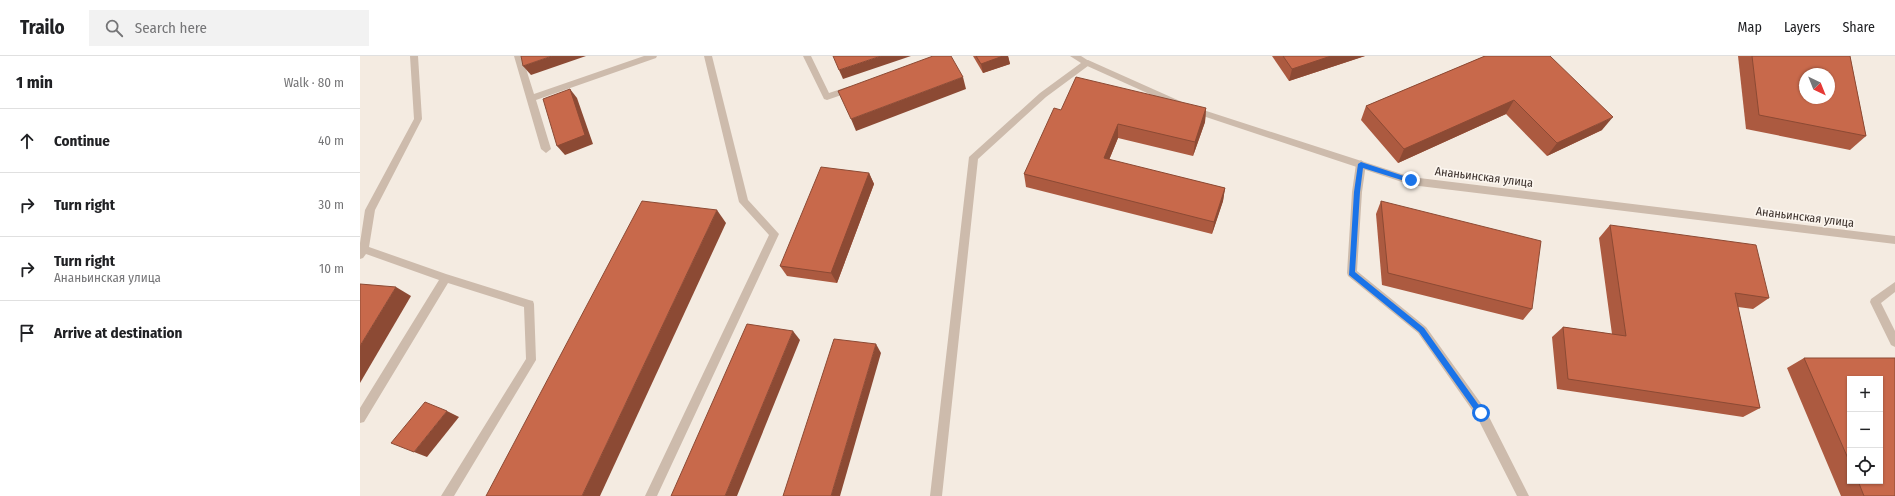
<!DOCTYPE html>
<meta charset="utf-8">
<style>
body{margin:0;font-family:"Fira Sans Condensed",sans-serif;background:#f2f2f2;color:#202124}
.controls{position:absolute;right:12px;bottom:12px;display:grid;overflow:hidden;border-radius:0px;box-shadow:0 1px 3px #0004}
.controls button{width:36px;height:36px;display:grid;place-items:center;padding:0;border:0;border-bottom:1px solid #e0e0e0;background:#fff;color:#202124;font:20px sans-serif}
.compass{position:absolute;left:1439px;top:12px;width:36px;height:36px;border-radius:50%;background:#fff;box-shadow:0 1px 3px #0004;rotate:137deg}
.stop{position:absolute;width:12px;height:12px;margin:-9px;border:3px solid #1a73e8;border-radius:50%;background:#fff}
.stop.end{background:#1a73e8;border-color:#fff;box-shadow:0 1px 4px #0008}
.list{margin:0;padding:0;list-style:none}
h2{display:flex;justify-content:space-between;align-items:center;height:52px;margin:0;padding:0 16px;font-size:17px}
h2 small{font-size:13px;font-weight:400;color:#757577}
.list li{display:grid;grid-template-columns:26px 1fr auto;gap:12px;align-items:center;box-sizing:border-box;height:64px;padding:0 16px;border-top:1px solid #e0e0e0}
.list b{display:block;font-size:15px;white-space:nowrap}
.list p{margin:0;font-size:13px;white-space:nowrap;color:#757577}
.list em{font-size:13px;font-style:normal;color:#757577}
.icon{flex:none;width:22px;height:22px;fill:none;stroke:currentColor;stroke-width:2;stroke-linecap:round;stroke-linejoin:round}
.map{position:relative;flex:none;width:1535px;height:440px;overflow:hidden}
header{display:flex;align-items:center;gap:24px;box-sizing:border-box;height:56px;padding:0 20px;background:#fff;border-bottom:1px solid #e0e0e0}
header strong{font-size:19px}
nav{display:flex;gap:22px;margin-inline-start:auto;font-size:14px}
.search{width:280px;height:36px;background:#f2f2f2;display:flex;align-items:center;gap:10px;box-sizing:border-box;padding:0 14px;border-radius:0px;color:#757577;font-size:15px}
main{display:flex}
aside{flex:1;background:#fff}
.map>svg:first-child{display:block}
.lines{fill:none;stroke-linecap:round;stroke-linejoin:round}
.service{fill:#cdbbac;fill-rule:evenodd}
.minor{fill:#cdbbac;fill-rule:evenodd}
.wall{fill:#ac5a40;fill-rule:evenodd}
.shaded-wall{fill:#8c4a34}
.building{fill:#c8694b;stroke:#8c4a34;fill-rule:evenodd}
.route{fill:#1a73e8}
.labels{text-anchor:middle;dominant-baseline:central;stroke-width:3.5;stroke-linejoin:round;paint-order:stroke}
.street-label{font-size:12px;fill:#3b302b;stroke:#fbf5ee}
</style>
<header>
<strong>Trailo</strong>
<div class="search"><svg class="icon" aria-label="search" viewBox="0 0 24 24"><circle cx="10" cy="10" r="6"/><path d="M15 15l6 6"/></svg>Search here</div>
<nav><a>Map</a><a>Layers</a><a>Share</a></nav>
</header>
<main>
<aside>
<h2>1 min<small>Walk · 80 m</small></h2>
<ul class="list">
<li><svg class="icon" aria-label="ahead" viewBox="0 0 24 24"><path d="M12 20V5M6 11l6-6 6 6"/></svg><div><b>Continue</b></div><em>40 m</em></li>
<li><svg class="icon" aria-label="right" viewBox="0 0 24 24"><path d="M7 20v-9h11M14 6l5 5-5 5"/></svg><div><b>Turn right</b></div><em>30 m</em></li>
<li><svg class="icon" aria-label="right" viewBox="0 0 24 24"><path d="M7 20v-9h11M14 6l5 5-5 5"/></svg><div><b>Turn right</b><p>Ананьинская улица</p></div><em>10 m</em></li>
<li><svg class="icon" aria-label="arrive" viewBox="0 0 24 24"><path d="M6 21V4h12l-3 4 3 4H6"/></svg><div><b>Arrive at destination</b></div></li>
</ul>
</aside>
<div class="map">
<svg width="1535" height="440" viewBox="0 0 1535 440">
<rect width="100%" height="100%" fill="#f4ebe1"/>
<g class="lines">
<g class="service">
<path d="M 50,0 L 58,0 L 62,63 L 15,154 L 9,191 L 86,218 L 169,244 L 173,245 L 174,248 L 176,304 L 94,440 L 81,440 L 166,303 L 164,251 L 88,227 L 4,366 L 0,367 L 0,352 L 79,224 L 6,198 L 3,202 L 0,203 L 0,187 L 5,154 L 54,63 Z"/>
<path d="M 154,0 L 162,0 L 174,38 L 284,0 L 297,0 L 296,2 L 176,44 L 191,93 L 186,97 L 181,93 Z"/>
<path d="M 344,0 L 352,0 L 388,144 L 419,178 L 297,440 L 285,440 L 409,179 L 379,146 Z"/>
<path d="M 443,0 L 451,0 L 469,37 L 490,30 L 494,33 L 493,35 L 467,44 L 464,43 Z"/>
<path d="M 710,0 L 721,0 L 732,7 L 686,41 L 618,103 L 582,440 L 570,440 L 609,101 L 680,37 L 721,7 Z"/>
<path d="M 1001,104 L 1006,108 L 1002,136 L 997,215 L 1066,271 L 1125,353 L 1169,440 L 1157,440 L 1117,361 L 1058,277 L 988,220 L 987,217 L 992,136 L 996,108 Z"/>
<path d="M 1535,226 L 1535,236 L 1521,247 L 1535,275 L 1535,291 L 1531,289 L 1510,246 L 1511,243 Z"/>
</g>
<g class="minor">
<path d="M 728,4 L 822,46 L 823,48 L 822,50 L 816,50 L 725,9 L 724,7 L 725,5 Z"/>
<path d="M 834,51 L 1051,121 L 1535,180 L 1535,188 L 1051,129 L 831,56 L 830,54 L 831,52 Z"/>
</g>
</g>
<g class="wall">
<path d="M 613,0 L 648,0 L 650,8 L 623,17 Z"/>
<path d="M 912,0 L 1005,0 L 929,25 Z"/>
<path d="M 1125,0 L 1242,74 L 1187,100 L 1146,58 L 1038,107 L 1001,64 L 1006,50 Z"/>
<path d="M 1378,0 L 1490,0 L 1506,80 L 1490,94 L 1386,73 Z"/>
<path d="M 846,52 L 845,66 L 833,100 L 758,82 L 749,104 L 865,132 L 863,145 L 852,178 L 666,131 L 664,118 L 701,54 Z"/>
<path d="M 509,117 L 514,128 L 477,227 L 427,220 L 420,210 Z"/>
<path d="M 1021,145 L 1172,253 L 1163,264 L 1022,229 L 1016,158 Z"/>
<path d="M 1250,169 L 1409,242 L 1393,253 L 1378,251 L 1400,352 L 1383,361 L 1197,333 L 1192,281 L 1203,271 L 1252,278 L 1239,182 Z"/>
<path d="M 1444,302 L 1535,302 L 1535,440 L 1481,440 L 1427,312 ZM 1490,323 L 1520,323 L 1520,425 L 1490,425 Z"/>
</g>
<g class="shaded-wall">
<path d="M 192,0 L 226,0 L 171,19 L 163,10 Z"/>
<path d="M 521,0 L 551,0 L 483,23 L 479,14 Z"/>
<path d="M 643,0 L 648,0 L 650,8 L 623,17 L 621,8 Z"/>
<path d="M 971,0 L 1005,0 L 929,25 L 932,13 Z"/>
<path d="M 603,21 L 606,33 L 496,75 L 491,63 Z"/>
<path d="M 210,33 L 217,42 L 233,88 L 205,99 L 197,90 Z"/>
<path d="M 1154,44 L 1146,58 L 1038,107 L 1044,93 Z"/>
<path d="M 846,52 L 845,66 L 833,100 L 835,86 Z"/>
<path d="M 1253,61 L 1242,74 L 1187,100 L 1197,87 Z"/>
<path d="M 758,68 L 758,82 L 744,116 L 744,102 Z"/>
<path d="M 509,117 L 514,128 L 477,227 L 471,217 Z"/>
<path d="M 865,132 L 863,145 L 852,178 L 854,166 Z"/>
<path d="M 357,154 L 366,167 L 240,440 L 222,440 Z"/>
<path d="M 36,231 L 51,240 L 0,327 L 0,290 Z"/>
<path d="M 433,275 L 440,284 L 377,440 L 365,440 Z"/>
<path d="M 516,288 L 521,297 L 480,440 L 471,440 Z"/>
<path d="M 87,355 L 99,361 L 67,401 L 54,396 Z"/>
</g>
<g class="building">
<path d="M 161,0 L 192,0 L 163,10 Z"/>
<path d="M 473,0 L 521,0 L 479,14 Z"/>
<path d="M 573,0 L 591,0 L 603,21 L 491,63 L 478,35 Z"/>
<path d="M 616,0 L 643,0 L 621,8 Z"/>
<path d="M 923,0 L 971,0 L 932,13 Z"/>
<path d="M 1125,0 L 1190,0 L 1253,61 L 1197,87 L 1154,44 L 1044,93 L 1006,50 Z"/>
<path d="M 1392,0 L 1490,0 L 1506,80 L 1399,59 ZM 1445,18 L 1469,18 L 1469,42 L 1445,42 Z"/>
<path d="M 716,21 L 846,52 L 835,86 L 758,68 L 744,102 L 865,132 L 854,166 L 664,118 L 694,52 L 701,54 Z"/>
<path d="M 210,33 L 225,79 L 197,90 L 183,43 Z"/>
<path d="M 461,111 L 509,117 L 471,217 L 420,210 Z"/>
<path d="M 282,145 L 357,154 L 222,440 L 126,440 Z"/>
<path d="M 1021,145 L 1181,185 L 1172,253 L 1028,217 Z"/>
<path d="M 1250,169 L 1396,189 L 1409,242 L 1375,237 L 1400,352 L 1208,323 L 1203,271 L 1266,280 Z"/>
<path d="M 0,228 L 36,231 L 0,290 Z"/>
<path d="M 387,268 L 433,275 L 365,440 L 311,440 Z"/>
<path d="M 474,283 L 516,288 L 471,440 L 423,440 Z"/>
<path d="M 1444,302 L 1535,302 L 1535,440 L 1504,440 L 1498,425 L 1520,425 L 1520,323 L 1490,323 L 1490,407 Z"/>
<path d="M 65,346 L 87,355 L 54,396 L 31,387 Z"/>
</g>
<path class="route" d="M 1001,106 L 1053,123 L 1054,124 L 1051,127 L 1003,112 L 1000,136 L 995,216 L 1064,272 L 1123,355 L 1123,359 L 1118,359 L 1059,276 L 989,219 L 994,136 L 998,108 Z"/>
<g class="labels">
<g class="street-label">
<text transform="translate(1124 121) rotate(7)">Ананьинская улица</text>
<text transform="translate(1445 161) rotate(7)">Ананьинская улица</text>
</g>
</g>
</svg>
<div class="controls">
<button>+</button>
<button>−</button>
<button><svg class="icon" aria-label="locate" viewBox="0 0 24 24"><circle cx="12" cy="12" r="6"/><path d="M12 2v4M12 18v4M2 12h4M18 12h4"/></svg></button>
</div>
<svg class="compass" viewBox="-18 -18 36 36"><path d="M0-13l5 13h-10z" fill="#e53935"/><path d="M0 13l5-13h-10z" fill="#757577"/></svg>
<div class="stop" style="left:1121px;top:357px"></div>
<div class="stop end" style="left:1051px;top:124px"></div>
</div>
</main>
